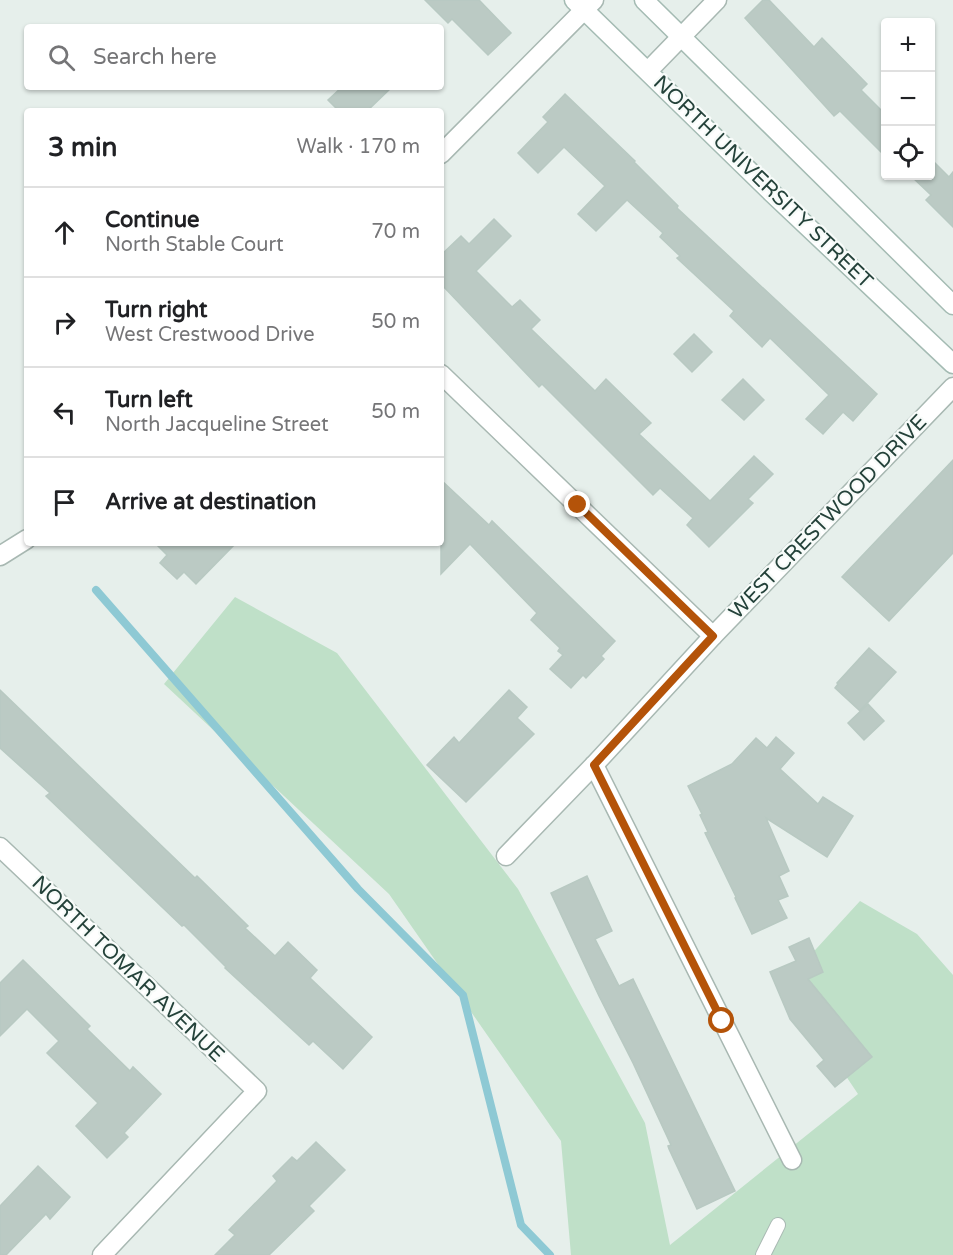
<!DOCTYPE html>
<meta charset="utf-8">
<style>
body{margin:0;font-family:"Varela Round",sans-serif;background:#f2f2f2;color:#202124}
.controls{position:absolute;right:18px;top:18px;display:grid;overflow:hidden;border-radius:6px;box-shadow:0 2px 4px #0004}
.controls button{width:54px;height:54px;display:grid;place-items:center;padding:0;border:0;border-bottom:2px solid #e0e0e0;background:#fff;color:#202124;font:30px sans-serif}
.stop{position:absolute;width:18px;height:18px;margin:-14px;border:4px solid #b45309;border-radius:50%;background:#fff}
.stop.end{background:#b45309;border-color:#fff;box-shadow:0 2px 6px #0008}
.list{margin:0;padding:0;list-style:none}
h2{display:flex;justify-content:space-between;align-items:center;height:78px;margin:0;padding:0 24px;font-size:26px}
h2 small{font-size:20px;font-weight:400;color:#757577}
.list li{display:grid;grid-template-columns:39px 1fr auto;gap:18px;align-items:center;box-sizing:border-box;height:90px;padding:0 24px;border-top:2px solid #e0e0e0}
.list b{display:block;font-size:22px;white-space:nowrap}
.list p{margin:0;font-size:20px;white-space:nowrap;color:#757577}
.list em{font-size:20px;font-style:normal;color:#757577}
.icon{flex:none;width:33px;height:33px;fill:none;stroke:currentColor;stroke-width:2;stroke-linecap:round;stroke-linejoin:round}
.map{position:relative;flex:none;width:953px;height:1255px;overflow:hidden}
.search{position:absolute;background:#fff;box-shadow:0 2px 4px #0004;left:24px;top:24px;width:420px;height:66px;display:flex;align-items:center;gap:15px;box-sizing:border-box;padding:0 21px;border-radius:6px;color:#757577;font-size:22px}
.panel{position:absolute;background:#fff;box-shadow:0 2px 4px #0004;left:24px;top:108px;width:420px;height:438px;border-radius:6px}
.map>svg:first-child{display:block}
.green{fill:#bfe0c8}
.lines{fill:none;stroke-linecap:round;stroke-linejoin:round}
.stream{stroke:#8ec9d4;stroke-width:8}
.building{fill:#bbcac4;stroke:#b8c9c2;stroke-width:1.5}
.service-casing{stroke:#a8b8b2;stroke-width:16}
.minor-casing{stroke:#a8b8b2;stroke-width:21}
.secondary-casing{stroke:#a4bbb3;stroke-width:21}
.service{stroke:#fff;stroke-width:14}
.minor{stroke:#fff;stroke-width:18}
.secondary{stroke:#fff;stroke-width:18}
.route{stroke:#b45309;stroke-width:8}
.labels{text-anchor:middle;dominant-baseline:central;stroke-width:4.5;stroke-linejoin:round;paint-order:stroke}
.street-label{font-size:21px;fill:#24423a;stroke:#f7fbf9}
</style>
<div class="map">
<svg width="953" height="1255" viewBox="0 0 953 1255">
<rect width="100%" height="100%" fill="#e6efeb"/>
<path class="green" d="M 235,597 L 337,653 L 518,889 L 645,1123 L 670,1245 L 858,1094 L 784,984 L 860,901 L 917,934 L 953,975 L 953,1255 L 571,1255 L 561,1141 L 389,894 L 164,684 Z"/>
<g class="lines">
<path class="stream" d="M 96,590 L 358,889 L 463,995 L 521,1225 L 550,1255"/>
</g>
<g class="building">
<path d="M 425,0 L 479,0 L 511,33 L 488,55 L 452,19 L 448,23 Z"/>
<path d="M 763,0 L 769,0 L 814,47 L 822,38 L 867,84 L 861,90 L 885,114 L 885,156 L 840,111 L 834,116 L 745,18 Z"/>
<path d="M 342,87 L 392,87 L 367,111 L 339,111 L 328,100 Z"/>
<path d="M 565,94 L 635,161 L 634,162 L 678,206 L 677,208 L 877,394 L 853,421 L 843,412 L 823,434 L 806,419 L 829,395 L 770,338 L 762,347 L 730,316 L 734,311 L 677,258 L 680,256 L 660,237 L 663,233 L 627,200 L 596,231 L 578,214 L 605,186 L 564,147 L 538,173 L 518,153 L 548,122 L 543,117 Z"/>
<path d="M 930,158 L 949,177 L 953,172 L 953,227 L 926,200 L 931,195 L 911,176 L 930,176 Z"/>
<path d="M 494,219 L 511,236 L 476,271 L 512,307 L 520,300 L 540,320 L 531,329 L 595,391 L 606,379 L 651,423 L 639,434 L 710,501 L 754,456 L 773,474 L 748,499 L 753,503 L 709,547 L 687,525 L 693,518 L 660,488 L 653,495 L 542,384 L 539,387 L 441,284 L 441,255 L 461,236 L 469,244 Z"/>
<path d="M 694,334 L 712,352 L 692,372 L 674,354 Z"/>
<path d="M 743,379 L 764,400 L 744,420 L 722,400 Z"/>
<path d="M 953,460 L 953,553 L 889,621 L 842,577 Z"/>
<path d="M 441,480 L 489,525 L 492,521 L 615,641 L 601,656 L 604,659 L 586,678 L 583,675 L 571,688 L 550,669 L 563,655 L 558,651 L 560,648 L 531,620 L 537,613 L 470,544 L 441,574 Z"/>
<path d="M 155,543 L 236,543 L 196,584 L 184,572 L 177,579 L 160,563 L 167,555 Z"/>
<path d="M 869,648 L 896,672 L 860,711 L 835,688 L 838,684 L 837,683 Z"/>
<path d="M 0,690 L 195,878 L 197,876 L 248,926 L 245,928 L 275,956 L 288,942 L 317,970 L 310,978 L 372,1037 L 343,1069 L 313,1041 L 309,1045 L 225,968 L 226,967 L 184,925 L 182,926 L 46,796 L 50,793 L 0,748 Z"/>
<path d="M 509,690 L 527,707 L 517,718 L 534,734 L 466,802 L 427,765 L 454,737 L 459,743 Z"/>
<path d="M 868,704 L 884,721 L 864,740 L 848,723 Z"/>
<path d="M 776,737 L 794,753 L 780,769 L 818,804 L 823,797 L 853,816 L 827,857 L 766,818 L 789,871 L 779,876 L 788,896 L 778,900 L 787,918 L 752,934 L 735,898 L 736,897 L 705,833 L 708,832 L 700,815 L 702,814 L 688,786 L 732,764 L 756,738 L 767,748 Z"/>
<path d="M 587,876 L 612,931 L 595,939 L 619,986 L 633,979 L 735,1191 L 697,1209 L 669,1149 L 668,1146 L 671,1145 L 633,1063 L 599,996 L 551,893 Z"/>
<path d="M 809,938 L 823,972 L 808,979 L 872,1057 L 835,1087 L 817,1066 L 824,1060 L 790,1019 L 770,972 L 796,961 L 789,947 Z"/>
<path d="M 23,960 L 90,1026 L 87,1029 L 130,1071 L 133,1067 L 161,1094 L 124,1133 L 128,1137 L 107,1158 L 76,1126 L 98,1103 L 47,1053 L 59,1041 L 27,1009 L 0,1036 L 0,983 Z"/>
<path d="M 316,1142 L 345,1170 L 309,1206 L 314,1211 L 269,1255 L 215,1255 L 235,1235 L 229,1230 L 277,1181 L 273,1176 L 292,1157 L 297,1161 Z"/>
<path d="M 38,1166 L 70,1197 L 50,1219 L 46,1214 L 6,1255 L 0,1255 L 0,1206 Z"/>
</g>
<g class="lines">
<g class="service-casing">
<path id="service" d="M 763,1255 L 778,1225"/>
</g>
<g class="minor-casing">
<g id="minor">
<path d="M 648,71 L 717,0"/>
<path d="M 441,154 L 594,0"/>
<path d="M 441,374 L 713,636"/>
<path d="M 0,556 L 27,539"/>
<path d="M 594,765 L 792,1160"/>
<path d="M 0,847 L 257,1091 L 102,1255"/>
<path d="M 506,856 L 594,765 L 713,636 L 953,387"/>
</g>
</g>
<g class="secondary-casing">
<g id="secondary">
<path d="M 574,0 L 772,193 L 953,364"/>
<path d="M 644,0 L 953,305"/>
</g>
</g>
<use href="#service" class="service"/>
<use href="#minor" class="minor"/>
<use href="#secondary" class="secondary"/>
</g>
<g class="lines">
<path class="route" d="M 578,505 L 713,636 L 594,765 L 722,1021"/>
</g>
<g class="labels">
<g class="street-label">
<text transform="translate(763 182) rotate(44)">NORTH UNIVERSITY STREET</text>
<text transform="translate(828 517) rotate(-46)">WEST CRESTWOOD DRIVE</text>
<text transform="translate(128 969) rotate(44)">NORTH TOMAR AVENUE</text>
</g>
</g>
</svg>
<div class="controls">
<button>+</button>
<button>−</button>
<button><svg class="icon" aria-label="locate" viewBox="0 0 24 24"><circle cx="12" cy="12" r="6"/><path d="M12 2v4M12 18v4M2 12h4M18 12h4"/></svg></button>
</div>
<div class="stop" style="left:722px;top:1021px"></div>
<div class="stop end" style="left:578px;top:505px"></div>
<div class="search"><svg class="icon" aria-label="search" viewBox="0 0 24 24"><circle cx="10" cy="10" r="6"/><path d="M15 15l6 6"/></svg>Search here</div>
<section class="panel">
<h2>3 min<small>Walk · 170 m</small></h2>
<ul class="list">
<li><svg class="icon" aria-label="ahead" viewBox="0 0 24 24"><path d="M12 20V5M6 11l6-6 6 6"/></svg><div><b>Continue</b><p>North Stable Court</p></div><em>70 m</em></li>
<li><svg class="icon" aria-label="right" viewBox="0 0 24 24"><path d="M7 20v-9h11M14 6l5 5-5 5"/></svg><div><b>Turn right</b><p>West Crestwood Drive</p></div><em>50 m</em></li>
<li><svg class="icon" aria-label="left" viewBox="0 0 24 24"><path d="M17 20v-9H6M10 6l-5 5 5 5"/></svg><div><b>Turn left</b><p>North Jacqueline Street</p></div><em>50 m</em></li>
<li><svg class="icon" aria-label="arrive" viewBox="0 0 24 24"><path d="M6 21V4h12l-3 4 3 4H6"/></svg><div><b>Arrive at destination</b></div></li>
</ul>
</section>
</div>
